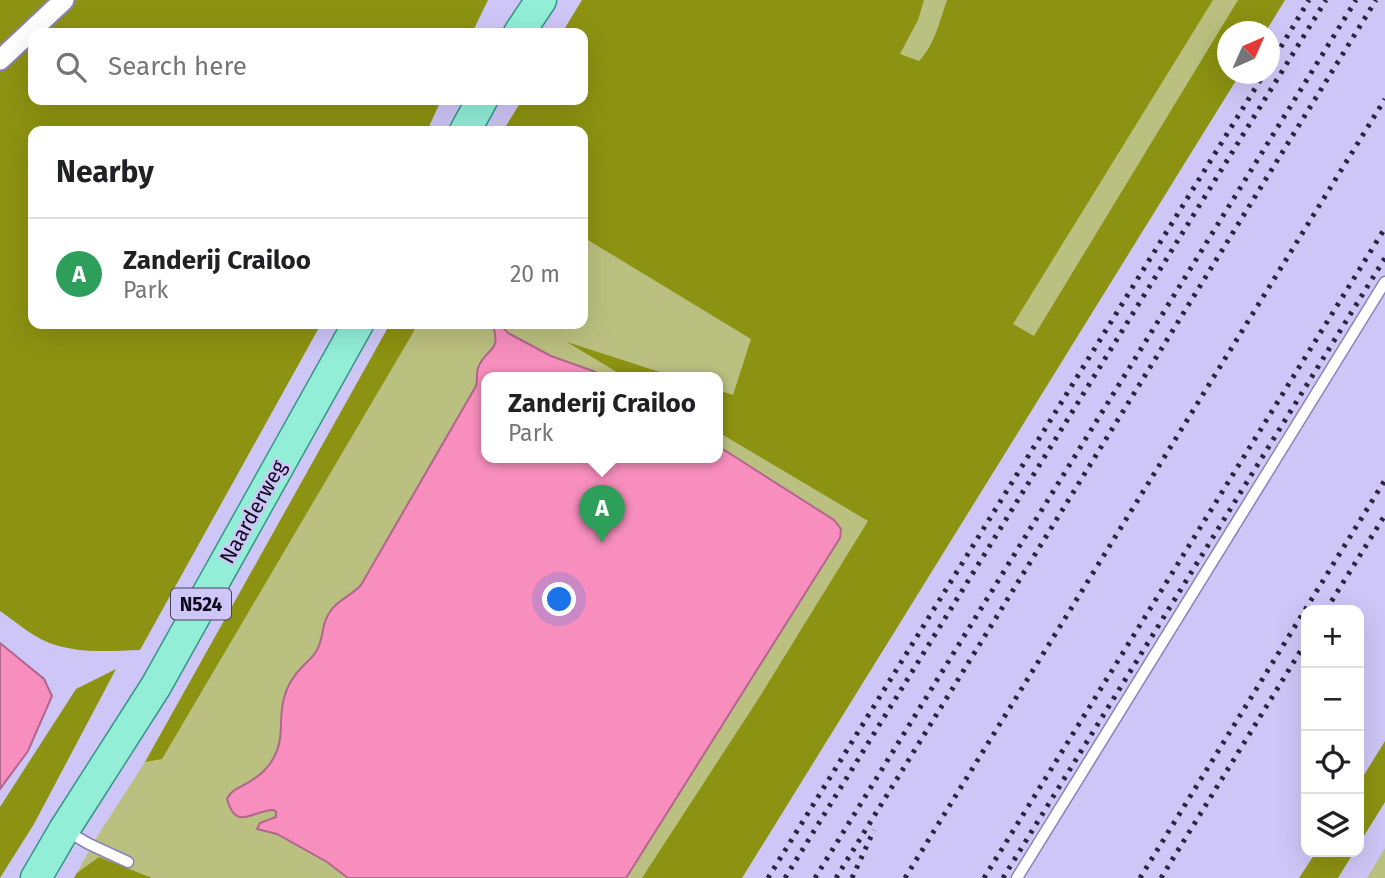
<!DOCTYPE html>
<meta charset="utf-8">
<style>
body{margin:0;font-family:"Fira Sans",sans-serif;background:#f2f2f2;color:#202124}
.controls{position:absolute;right:21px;bottom:21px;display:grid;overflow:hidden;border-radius:14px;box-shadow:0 7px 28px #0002}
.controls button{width:63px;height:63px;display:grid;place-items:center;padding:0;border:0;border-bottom:2px solid #e0e0e0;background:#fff;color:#202124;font:35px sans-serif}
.compass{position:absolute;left:1217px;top:21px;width:63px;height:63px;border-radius:50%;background:#fff;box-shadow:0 7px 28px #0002;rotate:45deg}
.you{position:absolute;left:560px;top:600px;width:24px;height:24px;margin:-18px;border:5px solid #fff;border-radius:50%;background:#1a73e8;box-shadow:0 0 0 10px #1a73e833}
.badge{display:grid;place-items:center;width:46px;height:46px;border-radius:50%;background:#6b7015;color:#fff;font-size:23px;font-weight:700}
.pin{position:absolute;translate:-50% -58px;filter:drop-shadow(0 2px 4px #0008)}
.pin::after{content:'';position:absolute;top:37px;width:24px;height:21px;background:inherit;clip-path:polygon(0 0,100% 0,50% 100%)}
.popup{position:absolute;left:481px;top:372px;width:242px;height:91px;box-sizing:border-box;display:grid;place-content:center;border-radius:14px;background:#fff;filter:drop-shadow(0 2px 5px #0005);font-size:23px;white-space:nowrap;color:#757577}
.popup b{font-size:26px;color:#202124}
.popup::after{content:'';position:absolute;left:50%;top:100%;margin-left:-14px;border:14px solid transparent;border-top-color:#fff}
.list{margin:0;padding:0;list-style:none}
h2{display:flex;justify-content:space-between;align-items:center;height:91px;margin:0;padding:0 28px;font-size:30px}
h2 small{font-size:23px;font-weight:400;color:#757577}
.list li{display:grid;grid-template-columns:46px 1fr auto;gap:21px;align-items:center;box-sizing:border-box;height:112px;padding:0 28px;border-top:2px solid #e0e0e0}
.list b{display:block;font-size:26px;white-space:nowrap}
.list p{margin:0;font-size:23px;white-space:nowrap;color:#757577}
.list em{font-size:23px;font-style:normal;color:#757577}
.icon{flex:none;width:38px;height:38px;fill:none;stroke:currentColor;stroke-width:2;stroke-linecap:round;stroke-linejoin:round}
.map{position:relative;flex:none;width:1385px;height:878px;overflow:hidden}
.search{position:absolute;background:#fff;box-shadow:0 7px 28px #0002;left:28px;top:28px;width:560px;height:77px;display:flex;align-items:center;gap:18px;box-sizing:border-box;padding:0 24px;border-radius:14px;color:#757577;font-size:26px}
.panel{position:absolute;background:#fff;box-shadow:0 7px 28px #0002;left:28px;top:126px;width:560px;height:203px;border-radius:14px}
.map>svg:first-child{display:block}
.green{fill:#bac07f;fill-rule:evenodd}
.forest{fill:#8c9211}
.water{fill:#f78ebd;stroke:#b1668d;stroke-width:2}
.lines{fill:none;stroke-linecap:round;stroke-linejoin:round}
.service-casing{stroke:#8c81b8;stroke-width:13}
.minor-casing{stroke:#8c81b8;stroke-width:23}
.primary-casing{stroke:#359685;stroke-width:33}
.service{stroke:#fff;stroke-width:10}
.minor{stroke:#fff;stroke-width:19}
.primary{stroke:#92eed7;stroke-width:30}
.rail{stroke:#2b263e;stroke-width:5;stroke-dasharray:3.5 7;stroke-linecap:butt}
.labels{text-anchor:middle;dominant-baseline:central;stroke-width:5;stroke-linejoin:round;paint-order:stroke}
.shield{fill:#cec6f6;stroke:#48425f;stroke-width:2}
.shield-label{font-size:19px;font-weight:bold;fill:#0f0a1e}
.street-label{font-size:21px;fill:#0f0a1e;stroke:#cec6f6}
</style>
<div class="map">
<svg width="1385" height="878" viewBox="0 0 1385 878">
<rect width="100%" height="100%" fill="#cec6f6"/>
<g class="green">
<path d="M 582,0 L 1263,0 L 1228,32 L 735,878 L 74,878 L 98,835 L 145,762 L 390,324 L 583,324 L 583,131 L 503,131 L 522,100 L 583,100 L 583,33 L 562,33 ZM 486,377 L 718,377 L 718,457 L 486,457 Z"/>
<path d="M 1385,848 L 1385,878 L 1367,878 Z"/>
</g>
<g class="forest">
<path d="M 0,0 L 488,0 L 472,33 L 33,33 L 33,100 L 441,100 L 427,131 L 33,131 L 33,324 L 321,324 L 140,650 C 108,651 77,654 47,642 C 30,635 15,621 0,611 Z"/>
<path d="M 582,0 L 924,0 L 918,20 L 900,54 L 919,61 C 934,46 940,20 947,0 L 1213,0 L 1013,324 L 1034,336 L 1238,0 L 1285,0 L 1266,31 L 1228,32 L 1228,74 L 1240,74 L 742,878 L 642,878 L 757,701 L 868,521 L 718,432 L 718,390 L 733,395 L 751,339 L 583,237 L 583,131 L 503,131 L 522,100 L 583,100 L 583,33 L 562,33 Z"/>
<path d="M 390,324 L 415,324 L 414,331 L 162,759 L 145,762 Z"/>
<path d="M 567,342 L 675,377 L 625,377 Z"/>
<path d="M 116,669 L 34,824 L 0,878 L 0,807 L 76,689 Z"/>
<path d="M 1385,741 L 1385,802 L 1359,844 L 1359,783 Z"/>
<path d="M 1316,852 L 1354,852 L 1338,878 L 1299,878 Z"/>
<path d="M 99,857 L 152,878 L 74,878 L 77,873 Z"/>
</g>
<g class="water">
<path d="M 495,324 L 500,324 L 508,333 L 551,356 L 593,371 L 605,377 L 486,377 L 486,457 L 718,457 L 718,446 L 834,520 L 841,529 L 840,538 L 626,878 L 348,878 L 327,862 L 277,834 L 257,829 L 260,823 L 276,817 L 276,812 L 274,810 C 254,809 236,833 227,799 C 232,788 243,787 252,780 C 262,774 269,767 274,757 C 285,738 278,718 284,698 C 287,686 294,675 303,666 C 308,661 314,656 317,650 C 325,635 320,624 332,609 C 340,599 352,595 361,585 L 476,386 C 478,380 476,374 478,368 C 485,348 502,353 493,326 Z"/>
<path d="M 0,643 L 44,679 L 52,696 L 28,751 L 0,789 Z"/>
</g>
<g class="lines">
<g class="service-casing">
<g id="service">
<path d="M 68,832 L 89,844 L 128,862"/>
<path d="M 1017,878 L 1385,282"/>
</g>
</g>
<g class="minor-casing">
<path id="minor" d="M 0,60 L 64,0"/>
</g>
<g class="primary-casing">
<g id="primary">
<path d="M 519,33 L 541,0"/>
<path d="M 465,131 L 482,100"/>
<path d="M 36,878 L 64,830 L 156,686 L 358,324"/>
</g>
</g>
<use href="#service" class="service"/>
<use href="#minor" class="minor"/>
<use href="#primary" class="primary"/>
<g class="rail">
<path d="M 1270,65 L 1309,0"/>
<path d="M 1326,610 L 1385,515"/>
<path d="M 768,878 L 1264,74"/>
<path d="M 785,878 L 1326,0"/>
<path d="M 815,878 L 1356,0"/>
<path d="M 836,878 L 1376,0"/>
<path d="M 852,878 L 874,830"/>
<path d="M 905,878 L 1385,99"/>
<path d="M 984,878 L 1385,228"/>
<path d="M 1003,878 L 1385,258"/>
<path d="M 1140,878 L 1385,480"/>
<path d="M 1161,878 L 1306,642"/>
</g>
</g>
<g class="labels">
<rect class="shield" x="171" y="588.5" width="60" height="31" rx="5"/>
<g class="shield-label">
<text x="201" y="604">N524</text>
</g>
<g class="street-label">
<text transform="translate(253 512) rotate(-61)">Naarderweg</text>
</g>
</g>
</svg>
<div class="controls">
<button>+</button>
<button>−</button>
<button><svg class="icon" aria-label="locate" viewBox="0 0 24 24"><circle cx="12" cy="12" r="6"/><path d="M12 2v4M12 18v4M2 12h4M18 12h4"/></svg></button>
<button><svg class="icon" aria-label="layers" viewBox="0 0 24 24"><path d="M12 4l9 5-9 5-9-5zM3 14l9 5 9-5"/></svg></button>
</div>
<svg class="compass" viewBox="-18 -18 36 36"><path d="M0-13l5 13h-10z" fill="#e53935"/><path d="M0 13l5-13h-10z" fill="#757577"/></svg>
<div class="you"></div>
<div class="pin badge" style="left:602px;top:543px;background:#2e9e5b">A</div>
<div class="popup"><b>Zanderij Crailoo</b>Park</div>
<div class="search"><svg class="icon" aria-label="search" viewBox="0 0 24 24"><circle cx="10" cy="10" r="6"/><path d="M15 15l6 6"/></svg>Search here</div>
<section class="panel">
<h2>Nearby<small></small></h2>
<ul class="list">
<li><span class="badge" style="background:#2e9e5b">A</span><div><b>Zanderij Crailoo</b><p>Park</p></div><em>20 m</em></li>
</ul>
</section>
</div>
